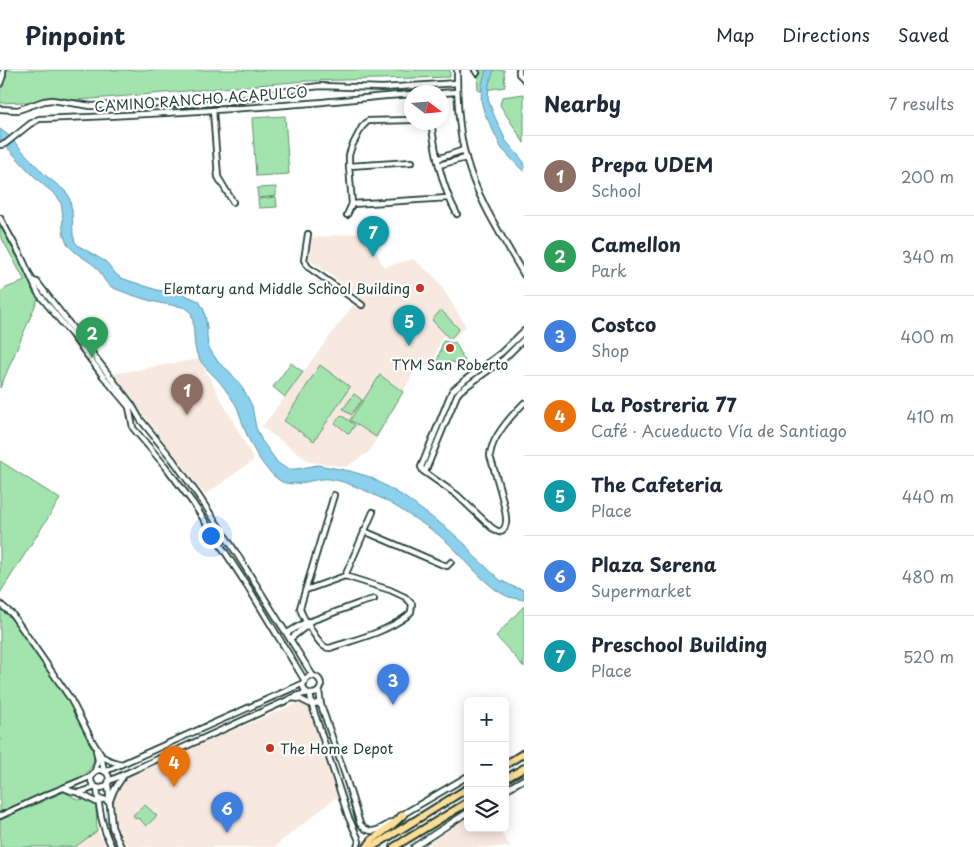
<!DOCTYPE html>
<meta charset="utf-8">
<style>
body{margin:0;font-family:"Playpen Sans",sans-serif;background:#f2f2f3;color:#1f2937}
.controls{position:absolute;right:15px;bottom:15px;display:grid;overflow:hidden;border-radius:8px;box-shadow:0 2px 12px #0003}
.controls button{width:45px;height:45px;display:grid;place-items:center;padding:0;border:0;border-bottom:1px solid #e0e1e3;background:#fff;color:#1f2937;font:25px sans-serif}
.compass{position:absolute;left:404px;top:15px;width:45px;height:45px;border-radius:50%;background:#fff;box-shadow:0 2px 12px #0003;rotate:106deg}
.you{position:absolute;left:210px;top:465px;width:18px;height:18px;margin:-12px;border:4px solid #fff;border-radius:50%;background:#1a73e8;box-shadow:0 0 0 8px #1a73e833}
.badge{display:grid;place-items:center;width:32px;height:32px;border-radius:50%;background:#111827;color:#fff;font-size:16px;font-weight:700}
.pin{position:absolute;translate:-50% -41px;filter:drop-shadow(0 1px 2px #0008)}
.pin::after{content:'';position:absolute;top:26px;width:18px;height:15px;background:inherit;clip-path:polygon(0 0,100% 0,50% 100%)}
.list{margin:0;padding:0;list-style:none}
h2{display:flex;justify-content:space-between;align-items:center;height:65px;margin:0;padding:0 20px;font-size:21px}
h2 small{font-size:16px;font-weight:400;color:#747a83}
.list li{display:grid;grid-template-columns:32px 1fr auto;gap:15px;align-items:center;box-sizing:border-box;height:80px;padding:0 20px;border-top:1px solid #e0e1e3}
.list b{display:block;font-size:19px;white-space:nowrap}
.list p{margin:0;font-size:16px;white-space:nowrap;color:#747a83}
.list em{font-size:16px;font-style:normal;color:#747a83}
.icon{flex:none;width:28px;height:28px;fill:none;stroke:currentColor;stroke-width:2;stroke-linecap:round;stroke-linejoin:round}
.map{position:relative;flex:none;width:524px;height:777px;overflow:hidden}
header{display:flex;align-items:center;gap:30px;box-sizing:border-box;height:70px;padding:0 25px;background:#fff;border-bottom:1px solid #e0e1e3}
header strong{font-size:24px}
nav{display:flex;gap:28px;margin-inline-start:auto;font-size:18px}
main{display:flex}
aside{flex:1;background:#fff}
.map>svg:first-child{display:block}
.built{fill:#f7e9e0}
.green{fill:#a3e4ae;stroke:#619071}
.water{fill:#8bd0ec;stroke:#6095a2}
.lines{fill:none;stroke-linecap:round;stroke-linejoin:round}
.minor-casing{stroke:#1f3d34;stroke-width:8}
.highway-casing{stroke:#1f3d34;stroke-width:10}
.minor{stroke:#fff;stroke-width:4.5}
.highway{stroke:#fedd96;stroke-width:6}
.poi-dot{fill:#c8321e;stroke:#fff;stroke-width:2}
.labels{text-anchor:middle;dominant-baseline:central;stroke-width:4.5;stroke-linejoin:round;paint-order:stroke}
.street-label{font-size:14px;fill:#1f3d34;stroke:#fff}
.poi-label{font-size:14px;fill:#1f3d34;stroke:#fff;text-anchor:end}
</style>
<header>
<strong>Pinpoint</strong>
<nav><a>Map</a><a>Directions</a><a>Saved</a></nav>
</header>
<main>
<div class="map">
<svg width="524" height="777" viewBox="0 0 524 777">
<rect width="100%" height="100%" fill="#fff"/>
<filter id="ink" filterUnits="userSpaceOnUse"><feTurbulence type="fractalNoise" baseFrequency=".02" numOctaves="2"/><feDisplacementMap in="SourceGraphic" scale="10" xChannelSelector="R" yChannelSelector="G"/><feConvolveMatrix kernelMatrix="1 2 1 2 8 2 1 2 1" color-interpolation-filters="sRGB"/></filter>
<g filter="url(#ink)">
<g class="built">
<path d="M 366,162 L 384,197 L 413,189 L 436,208 L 466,256 L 452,270 L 442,266 L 432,294 L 418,295 L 369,382 L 346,397 L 310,392 L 262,357 L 360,226 L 308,189 L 309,168 Z"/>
<path d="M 199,289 L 254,390 L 205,425 L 112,304 Z"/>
<path d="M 300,632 L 308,635 L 309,638 L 338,726 L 274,777 L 124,777 L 113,753 L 112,735 L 114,725 L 121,712 L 132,704 L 149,696 Z"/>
<path d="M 468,747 L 468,758 L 497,758 L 511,777 L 423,777 Z"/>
<path d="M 97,761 L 107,777 L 75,777 Z"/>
</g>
<g class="green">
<path d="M 0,0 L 450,0 L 450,7 L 306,11 L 92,29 L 0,33 Z"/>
<path d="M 477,0 L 504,0 L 505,17 L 478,21 Z"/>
<path d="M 524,24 L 524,73 L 500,35 L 502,27 Z"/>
<path d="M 285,46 L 289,104 L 256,106 L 252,48 Z"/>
<path d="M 276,117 L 276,126 L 258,128 L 257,118 Z"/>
<path d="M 276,127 L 277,137 L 259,138 L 258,129 Z"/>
<path d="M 0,156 L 34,217 L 31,219 L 34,224 L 36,223 L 38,229 L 0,318 L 0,222 L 6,218 L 25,211 L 0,165 Z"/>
<path d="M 441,240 L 459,259 L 450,269 L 432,250 Z"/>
<path d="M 443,271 L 453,273 L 455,272 L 465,291 L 456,294 L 451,291 L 449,296 L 437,292 Z"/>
<path d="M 291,293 L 303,302 L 285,327 L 273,317 Z"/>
<path d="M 320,295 L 350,317 L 314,371 L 284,351 Z"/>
<path d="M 380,305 L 403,322 L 376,367 L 350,350 Z"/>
<path d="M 354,324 L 362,330 L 351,345 L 343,339 Z"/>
<path d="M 341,345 L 355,355 L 349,364 L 335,353 Z"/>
<path d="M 0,391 L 60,429 L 0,523 Z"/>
<path d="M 524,536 L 524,597 L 496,566 Z"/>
<path d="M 0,540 L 7,544 L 15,554 L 66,625 L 94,682 C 94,693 92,698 84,706 L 0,742 Z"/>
<path d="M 64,722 L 78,730 L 85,729 L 93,732 L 96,737 L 97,761 L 75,777 L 0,777 L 0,750 Z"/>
<path d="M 145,735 L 157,746 L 146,756 L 139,748 L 136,749 L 133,745 Z"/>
</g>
<g class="water">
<path d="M 486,0 L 494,0 L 489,14 L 488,29 L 493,43 L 506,71 L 524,92 L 524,102 L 502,79 L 484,42 L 481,30 L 482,14 Z"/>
<path d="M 0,59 L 8,65 L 45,105 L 64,120 L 69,126 L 72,141 L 73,165 L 75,172 L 79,176 L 106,192 L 116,204 L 121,208 L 157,220 L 185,225 L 199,231 L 204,240 L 207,257 L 207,266 L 208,276 L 214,286 L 219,293 L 229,301 L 240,314 L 248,328 L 252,336 L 256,358 L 262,371 L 278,393 L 287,399 L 296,399 L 318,395 L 350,401 L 370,407 L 403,426 L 449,460 L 466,475 L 472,484 L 500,510 L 514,517 L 524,520 L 524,530 C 519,529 514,528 509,527 C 486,518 465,488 447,472 C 435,461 420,452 406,443 C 388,431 352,412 330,409 C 314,407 293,420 279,410 C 263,399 252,378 245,360 C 241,350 239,338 232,329 C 227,322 222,314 216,308 C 209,301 201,294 197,284 C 192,273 196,247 189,240 C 185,236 167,235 160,233 C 149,231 118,221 110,216 C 103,211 102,203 96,197 C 85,187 69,183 64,166 C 61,155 65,140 59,129 C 54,122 45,117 39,111 C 25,98 13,83 0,70 Z"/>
</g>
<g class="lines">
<g class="minor-casing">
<g id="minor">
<path d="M 457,0 C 457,29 458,60 466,88 C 477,129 503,168 524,205"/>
<path d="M 475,0 L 477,3"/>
<path d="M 519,0 L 519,4 L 524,9"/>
<path d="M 0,14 L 3,5 L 3,0"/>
<path d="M 442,23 L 457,22"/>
<path d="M 0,39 L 18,40 L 44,31 L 52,30 L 91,36 L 144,34 L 200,34 L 241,30 L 303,18 L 320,16 L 383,18 L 457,13"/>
<path d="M 213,40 L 218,107 L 233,132"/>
<path d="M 431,52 C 436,85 441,115 457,144"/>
<path d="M 0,75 L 5,74 L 30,54 L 39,49 C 121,46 204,41 286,35 C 328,32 370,27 412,24"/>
<path d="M 437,89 L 464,80"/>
<path d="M 439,95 L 466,88"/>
<path d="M 349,96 L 412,92"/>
<path d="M 352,134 L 349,96 L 349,85 L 352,76 L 362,57 L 368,51 L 412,50"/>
<path d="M 352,134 L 448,128"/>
<path d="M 347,145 L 352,134"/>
<path d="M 0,148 L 21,186 L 38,223 L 72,265 L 103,306 L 129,337 L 133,358 L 166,397 L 193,433 L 248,517 L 305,611"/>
<path d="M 308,164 L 304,190 L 308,197 L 362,235"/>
<path d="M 33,211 L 37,212 L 132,335 L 140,349 L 173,390 L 198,425 L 235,481 L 313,606"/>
<path d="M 524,261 L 501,283 L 465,310 L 452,321 L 421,397 L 423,401 L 457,425 L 492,458 L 499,462 C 504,460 505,458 506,453 C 508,441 494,400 490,386 C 491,368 512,345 524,333"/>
<path d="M 425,402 L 457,325 L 460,321 L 504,289 L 524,269"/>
<path d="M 364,461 L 441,494 L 447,496 L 451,492"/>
<path d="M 345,506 L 373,442"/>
<path d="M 306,520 L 345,506 L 390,520 L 405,527 L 412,534 L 411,542 L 407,546 C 382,564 359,568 330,578 C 328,578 327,578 325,577 C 319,574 301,545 300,538 L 334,425"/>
<path d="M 0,534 L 12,544 L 70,628 L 94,674 L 101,685 L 104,701"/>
<path d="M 287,563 L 306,552 L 311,551 L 360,533 L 374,529"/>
<path d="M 290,569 L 309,554"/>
<circle cx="312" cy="615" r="9"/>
<path d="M 319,621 L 321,635 L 345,705 L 360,754 C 371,767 380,759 392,752"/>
<path d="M 310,624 L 312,635 L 348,746 L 358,768 L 359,772 L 357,777"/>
<path d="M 292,628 L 300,629 L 312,635 L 317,633 L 321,635"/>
<path d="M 103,687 L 111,691 L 121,694"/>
<circle cx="100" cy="709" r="9"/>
<path d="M 95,701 L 98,690 L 96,680"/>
<path d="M 106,701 L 304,613"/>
<path d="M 109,711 L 299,625 L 308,623"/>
<path d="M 108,714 L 112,757 L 121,777"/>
<path d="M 64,718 C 79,725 80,723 95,717"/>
<path d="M 97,718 C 99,738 102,759 112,777"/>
<path d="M 505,720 L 524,709"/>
<path d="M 79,723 L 98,733 L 102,729 L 106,730 L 109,733 L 114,720 L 124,705"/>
<path d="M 0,746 L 46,725 L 92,706"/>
<path d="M 400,746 L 468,706"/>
<path d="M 414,777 L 468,742"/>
</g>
</g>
<g class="highway-casing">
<g id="highway">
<path d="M 505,695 L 524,683"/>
<path d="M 505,709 L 524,698"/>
<path d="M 367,777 L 372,770 L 391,756 L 403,745"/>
<path d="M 372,777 L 468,718"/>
<path d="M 394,777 L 468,732"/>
</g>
</g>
<use href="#minor" class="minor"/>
<use href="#highway" class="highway"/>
</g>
</g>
<g class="poi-dot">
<circle cx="420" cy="218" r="5"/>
<circle cx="450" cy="278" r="5"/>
<circle cx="270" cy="678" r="5"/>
</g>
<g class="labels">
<g class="street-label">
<text transform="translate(201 29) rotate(-4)">CAMINO RANCHO ACAPULCO</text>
</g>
<g class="poi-label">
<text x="410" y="218">Elemtary and Middle School Building</text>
<text x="450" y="294" text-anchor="middle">TYM San Roberto</text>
<text x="280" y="678" text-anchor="start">The Home Depot</text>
</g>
</g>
</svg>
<div class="controls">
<button>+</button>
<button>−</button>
<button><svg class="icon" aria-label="layers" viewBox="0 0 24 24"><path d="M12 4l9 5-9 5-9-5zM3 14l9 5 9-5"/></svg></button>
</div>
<svg class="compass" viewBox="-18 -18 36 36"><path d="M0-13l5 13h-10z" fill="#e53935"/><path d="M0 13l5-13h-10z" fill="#747a83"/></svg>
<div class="you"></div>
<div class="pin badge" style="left:187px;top:345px;background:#8d6e63">1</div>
<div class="pin badge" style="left:92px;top:288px;background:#2e9e5b">2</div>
<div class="pin badge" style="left:393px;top:635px;background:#3f7fe0">3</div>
<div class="pin badge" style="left:174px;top:717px;background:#e8710a">4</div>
<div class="pin badge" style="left:409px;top:276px;background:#0f9aa8">5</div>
<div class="pin badge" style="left:227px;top:763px;background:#3f7fe0">6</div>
<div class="pin badge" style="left:373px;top:187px;background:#0f9aa8">7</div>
</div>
<aside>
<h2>Nearby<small>7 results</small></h2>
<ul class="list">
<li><span class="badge" style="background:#8d6e63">1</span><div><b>Prepa UDEM</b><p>School</p></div><em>200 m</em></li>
<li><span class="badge" style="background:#2e9e5b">2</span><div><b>Camellon</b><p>Park</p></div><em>340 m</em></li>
<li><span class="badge" style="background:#3f7fe0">3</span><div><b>Costco</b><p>Shop</p></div><em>400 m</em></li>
<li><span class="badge" style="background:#e8710a">4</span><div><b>La Postreria 77</b><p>Café · Acueducto Vía de Santiago</p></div><em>410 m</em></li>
<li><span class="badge" style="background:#0f9aa8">5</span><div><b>The Cafeteria</b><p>Place</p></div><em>440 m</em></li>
<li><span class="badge" style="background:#3f7fe0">6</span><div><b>Plaza Serena</b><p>Supermarket</p></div><em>480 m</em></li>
<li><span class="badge" style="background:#0f9aa8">7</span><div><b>Preschool Building</b><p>Place</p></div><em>520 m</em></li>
</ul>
</aside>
</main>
